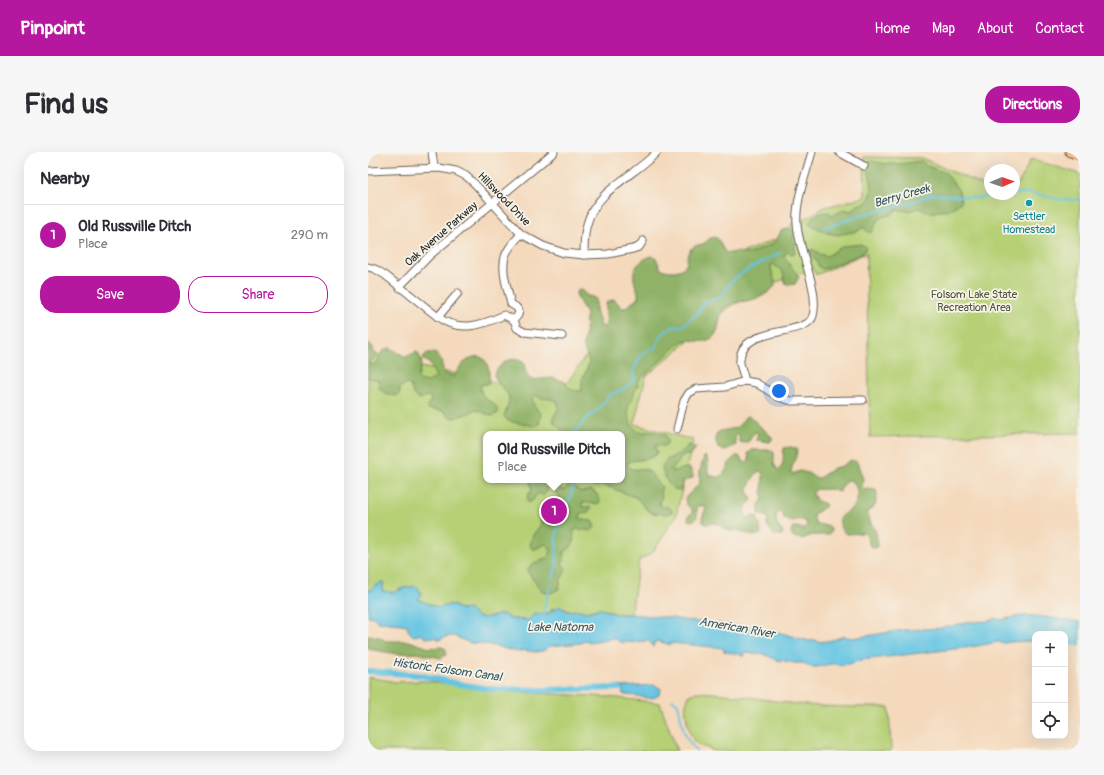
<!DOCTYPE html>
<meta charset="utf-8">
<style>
body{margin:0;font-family:Pangolin,sans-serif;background:#f7f7f7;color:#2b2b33}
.controls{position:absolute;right:12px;bottom:12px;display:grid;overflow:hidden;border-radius:8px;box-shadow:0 4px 16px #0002}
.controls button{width:36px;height:36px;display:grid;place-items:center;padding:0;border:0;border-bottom:1px solid #e1e1e2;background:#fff;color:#2b2b33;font:20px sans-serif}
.compass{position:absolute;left:616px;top:12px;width:36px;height:36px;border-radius:50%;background:#fff;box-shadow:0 4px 16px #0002;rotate:88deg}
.you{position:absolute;left:411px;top:239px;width:14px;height:14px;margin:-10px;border:3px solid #fff;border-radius:50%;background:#1a73e8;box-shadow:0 0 0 6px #1a73e833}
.badge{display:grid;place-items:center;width:26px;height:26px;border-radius:50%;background:#b5179e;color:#fff;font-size:13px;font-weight:700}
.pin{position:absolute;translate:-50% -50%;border:2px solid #fff;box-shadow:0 1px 4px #0006}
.popup{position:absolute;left:115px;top:279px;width:142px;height:52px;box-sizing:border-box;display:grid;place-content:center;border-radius:8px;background:#fff;filter:drop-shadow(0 1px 3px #0005);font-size:13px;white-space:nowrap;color:#7c7c81}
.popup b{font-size:15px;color:#2b2b33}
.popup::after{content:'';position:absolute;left:50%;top:100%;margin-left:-8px;border:8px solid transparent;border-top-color:#fff}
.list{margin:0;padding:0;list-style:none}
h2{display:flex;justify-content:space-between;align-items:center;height:52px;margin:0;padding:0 16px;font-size:17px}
h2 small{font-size:13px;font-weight:400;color:#7c7c81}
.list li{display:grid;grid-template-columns:26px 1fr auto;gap:12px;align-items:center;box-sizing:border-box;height:60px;padding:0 16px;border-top:1px solid #e1e1e2}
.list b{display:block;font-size:15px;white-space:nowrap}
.list p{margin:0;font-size:13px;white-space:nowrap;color:#7c7c81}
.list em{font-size:13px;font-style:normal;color:#7c7c81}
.actions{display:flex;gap:8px;padding:12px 16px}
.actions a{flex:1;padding:9px 0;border:1px solid #b5179e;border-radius:16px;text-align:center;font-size:14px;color:#b5179e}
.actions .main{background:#b5179e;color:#fff}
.icon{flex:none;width:22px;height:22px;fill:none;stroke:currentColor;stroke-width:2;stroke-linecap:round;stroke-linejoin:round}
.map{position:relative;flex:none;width:712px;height:599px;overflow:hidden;border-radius:16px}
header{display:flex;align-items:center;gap:24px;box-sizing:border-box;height:56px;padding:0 20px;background:#b5179e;color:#fff}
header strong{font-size:19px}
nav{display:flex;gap:22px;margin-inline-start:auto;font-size:14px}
.intro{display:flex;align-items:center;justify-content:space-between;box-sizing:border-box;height:96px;padding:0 24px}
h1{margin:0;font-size:28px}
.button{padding:10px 18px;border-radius:16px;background:#b5179e;color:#fff;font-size:14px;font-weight:700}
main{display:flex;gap:24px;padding:0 24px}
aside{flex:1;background:#fff;border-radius:16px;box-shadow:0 4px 16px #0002}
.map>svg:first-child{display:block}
.green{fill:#b6d076;stroke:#697649;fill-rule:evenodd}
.forest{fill:#90b267;stroke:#566742}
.water{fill:#65c5e3;stroke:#407080}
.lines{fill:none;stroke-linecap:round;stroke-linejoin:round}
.stream{stroke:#65c5e3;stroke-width:2}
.canal{stroke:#65c5e3;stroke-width:6}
.minor-casing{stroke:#685e54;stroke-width:9}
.major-casing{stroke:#685e54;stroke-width:11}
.minor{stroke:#fff;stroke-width:7}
.major{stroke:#f8bd88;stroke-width:9}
.culture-dot{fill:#0f9aa8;stroke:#f7f3e8;stroke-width:1.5}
.labels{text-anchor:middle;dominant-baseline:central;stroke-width:3.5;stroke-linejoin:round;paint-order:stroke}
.street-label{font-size:11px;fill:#1c1c1c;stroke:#f7f3e8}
.culture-label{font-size:11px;fill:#0d838f;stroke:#f7f3e8}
.park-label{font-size:11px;fill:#4a5237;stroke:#f7f3e8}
.water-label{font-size:12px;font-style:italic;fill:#365762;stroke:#f7f3e8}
</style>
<header>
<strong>Pinpoint</strong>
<nav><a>Home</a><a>Map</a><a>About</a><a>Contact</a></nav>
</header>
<div class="intro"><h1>Find us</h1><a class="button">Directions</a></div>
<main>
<aside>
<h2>Nearby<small></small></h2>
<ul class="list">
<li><span class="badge">1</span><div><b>Old Russville Ditch</b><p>Place</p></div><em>290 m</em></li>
</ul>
<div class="actions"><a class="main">Save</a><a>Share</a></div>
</aside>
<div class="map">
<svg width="712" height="599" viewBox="0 0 712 599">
<rect width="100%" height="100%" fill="#f7f3e8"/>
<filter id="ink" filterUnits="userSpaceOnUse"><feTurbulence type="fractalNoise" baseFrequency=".025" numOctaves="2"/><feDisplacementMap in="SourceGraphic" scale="8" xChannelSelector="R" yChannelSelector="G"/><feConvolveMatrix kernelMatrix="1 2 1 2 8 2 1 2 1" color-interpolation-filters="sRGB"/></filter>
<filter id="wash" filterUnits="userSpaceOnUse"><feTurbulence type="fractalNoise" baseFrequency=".012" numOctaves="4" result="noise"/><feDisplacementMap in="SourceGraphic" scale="16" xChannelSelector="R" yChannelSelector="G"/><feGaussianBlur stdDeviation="0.9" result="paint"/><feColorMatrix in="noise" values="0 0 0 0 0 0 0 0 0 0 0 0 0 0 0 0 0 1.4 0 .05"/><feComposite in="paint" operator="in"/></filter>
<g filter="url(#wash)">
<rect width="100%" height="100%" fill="#f4d9bc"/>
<g class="green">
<path d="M 496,5 L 554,6 L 616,34 L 622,34 L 622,42 L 646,42 L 646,32 L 651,31 L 663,7 L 712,22 L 712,281 L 502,285 L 498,101 L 448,123 L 445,117 L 403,132 L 362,155 L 278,224 L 266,272 L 325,288 L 308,364 L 284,401 L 271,408 L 263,462 L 248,462 L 242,459 L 230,457 L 217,460 L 211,458 L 199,459 L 196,456 L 188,458 L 184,456 L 184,459 C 174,465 167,461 160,468 L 143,467 L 131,463 L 115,466 L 110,465 L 105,461 L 94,458 L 85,453 L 71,456 L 51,448 L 51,445 L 53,443 L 52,439 L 46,435 L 35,436 L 26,441 L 16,440 L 14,436 L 16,432 L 6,435 L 0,439 L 0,198 L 21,209 L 74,219 L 189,245 L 232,184 L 349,111 L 423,81 L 423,72 L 438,66 L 457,55 L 497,45 ZM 118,282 L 254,282 L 254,328 L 118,328 Z"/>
<path d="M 0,525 L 28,530 L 53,529 L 67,530 L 129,539 L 241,545 L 292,551 L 309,599 L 0,599 Z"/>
<path d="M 328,540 C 364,541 401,549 438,553 C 465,555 493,555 521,555 L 523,599 L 345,599 C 340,595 333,595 328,591 C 322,587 316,560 318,553 C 318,550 320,546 321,544 Z"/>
</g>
<g class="forest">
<path d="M 503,9 C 508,10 521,13 525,12 C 535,12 544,10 554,9 L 559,14 L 578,21 L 591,39 L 593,50 L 580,59 L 571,59 L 562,61 L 551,56 L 542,59 L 528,58 C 522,66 519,62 513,66 C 507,68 508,76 504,80 L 500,80 L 496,76 L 494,76 L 490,79 L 470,83 L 459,81 L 441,72 C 443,64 453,60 461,60 L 463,63 L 466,63 L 476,57 L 482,59 C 485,58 487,55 490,53 C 493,51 495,53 498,50 C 509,41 501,24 499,13 L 501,10 Z"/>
<path d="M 422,76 L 426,80 L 425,88 L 427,92 L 427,101 L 425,102 L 419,100 L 416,104 C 420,112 426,117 431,125 L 427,132 L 420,133 L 417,131 L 415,120 L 405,112 L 403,113 C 403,120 407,127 407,134 C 401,141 392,146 383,148 C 375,150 367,149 359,154 C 348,161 354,179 344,186 C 333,193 324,186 314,189 L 272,227 L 260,256 L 260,263 L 264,274 L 271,280 L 286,280 L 297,283 L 299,288 L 299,292 L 295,294 L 287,293 L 289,301 C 281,310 268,306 259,311 L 259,313 L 263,317 L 280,318 L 294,335 L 292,340 L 294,345 L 291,350 L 292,353 L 294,355 L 300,355 L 304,358 L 304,360 L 298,362 L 284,361 L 278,357 L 269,346 L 236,333 L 227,334 L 218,332 L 210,328 L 254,328 L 254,282 L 190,282 L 192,281 L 194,277 L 186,271 L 185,266 L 190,257 L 190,250 L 184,247 L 172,246 L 166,243 L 164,245 L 166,253 L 173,263 L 171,272 L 166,274 L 140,269 L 136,264 C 138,259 141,253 141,247 C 141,238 128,233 126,222 C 133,211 142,203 155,210 C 158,216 157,225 164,228 L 185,226 L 197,230 C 200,237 206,241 214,238 L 214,227 L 218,220 L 221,209 L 215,194 L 217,183 L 218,162 L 209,145 L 208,140 L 211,138 C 215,138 215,140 218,143 C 221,145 225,144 228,147 L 228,158 L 233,174 L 236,175 L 238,173 C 239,166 237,159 238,151 L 244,148 L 247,148 L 254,156 L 257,156 L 270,146 C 271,138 267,135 266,127 C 264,115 274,107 284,104 L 288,106 L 292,116 C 298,120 313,121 318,113 C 320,108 318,102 322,98 C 326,93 330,93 335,92 C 338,91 340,87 343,86 C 352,82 352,95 357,99 C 360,103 364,100 368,100 C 373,100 376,102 381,102 L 404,92 L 408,89 L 413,79 Z"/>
<path d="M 493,92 L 498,95 L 495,101 L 459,116 L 454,117 L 451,115 L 448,109 L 442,102 L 444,97 L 454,103 L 459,104 L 475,94 L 486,93 Z"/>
<path d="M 0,191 L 2,192 L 5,195 L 7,205 L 2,211 L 3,213 C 14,211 7,199 22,196 L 38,205 L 48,200 L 50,201 L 54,210 L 50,226 C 54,232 63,230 68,225 L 62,212 L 55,207 C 56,203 57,202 61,201 C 73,199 74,213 76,222 L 86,224 C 89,219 93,213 98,209 C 117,195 123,216 121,231 L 113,233 L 112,236 C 113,240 114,243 117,246 C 122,250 130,253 130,261 L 124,264 C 117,262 112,258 106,258 L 103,260 L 87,266 L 81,265 L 75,259 L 60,257 L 59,255 L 63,248 L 62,245 L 59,244 L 51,247 C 44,244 45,239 42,233 L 39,232 L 32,235 L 32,239 L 30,243 C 22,245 16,241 11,236 L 10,228 L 0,226 Z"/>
<path d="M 381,264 L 404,285 L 404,288 L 402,290 L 388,288 L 390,282 L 388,280 L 386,281 L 381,289 L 376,291 L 372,290 L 371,284 L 369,283 L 367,285 L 368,293 L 356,299 L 350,296 C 342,274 356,281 369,275 C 372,273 375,268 377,265 Z"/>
<path d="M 320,293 L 327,295 L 327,297 L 324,302 L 313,304 L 310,311 L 303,317 L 304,319 C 311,319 317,315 322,316 L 325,323 L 325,326 L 315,329 L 312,339 C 301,337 295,325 294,315 L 299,308 L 317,298 Z"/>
<path d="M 423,295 L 429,297 C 429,306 424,312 423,320 L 424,322 L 432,319 L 440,321 L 447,326 L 451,326 L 466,316 L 474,314 L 483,308 L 489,310 L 495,327 L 494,335 L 496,337 L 508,338 L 509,343 L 507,354 L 501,358 L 499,361 L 500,366 L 508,380 L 510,393 L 507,396 L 502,394 L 498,382 L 496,381 L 478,382 L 473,377 L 471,366 C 477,361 484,358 488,351 C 493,342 485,320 476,331 C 474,333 473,337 472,340 C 468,340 466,337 462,337 C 457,337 454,338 449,337 L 445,340 C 446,347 449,350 456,351 L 458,354 L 445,363 L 448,373 L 459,373 L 463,376 L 463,379 L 460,383 C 455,382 451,384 445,383 C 435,386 435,389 424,384 L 423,379 L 425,375 L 429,375 L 435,377 L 438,375 L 439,372 C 431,361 423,375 417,367 C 415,365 415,363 414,361 L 411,360 L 408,362 C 408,373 408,372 415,380 L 414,383 L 406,383 L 399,373 L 400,367 L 398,364 L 391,362 L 391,353 L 395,347 L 394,339 L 395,321 L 391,319 C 387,322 379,334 380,341 C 381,344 385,346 383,349 C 383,350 381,351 381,351 C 376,356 376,361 378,366 L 385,364 L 389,365 L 392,375 L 393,382 L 386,384 L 369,378 C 359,382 356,375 348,371 L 337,372 L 335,370 L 334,366 L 338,356 L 337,354 L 331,354 L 329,356 C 329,364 330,369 321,369 L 320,367 L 321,363 L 324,361 L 324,358 L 318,352 L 317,346 L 332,331 L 332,319 L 336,305 L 338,305 C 342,311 338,317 341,323 C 361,330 355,313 368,304 L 371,304 L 376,310 L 379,310 L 381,308 L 380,301 L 383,298 L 404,298 L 406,301 L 406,312 L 410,318 C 418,313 414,304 416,296 Z"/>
<path d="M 165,328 L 177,328 C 180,334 181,339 175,344 L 170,341 L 163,350 L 160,350 L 159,348 L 160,343 L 164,338 L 162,331 Z"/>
<path d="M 205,332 L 208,337 L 214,340 L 223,338 L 229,342 L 232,350 C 226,355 221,349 214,351 L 214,353 L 215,355 L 222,355 L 223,357 L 220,360 L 213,361 L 212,366 L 215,368 L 224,369 L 227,375 C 222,383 214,375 206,378 C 204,391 210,391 196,400 L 196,405 L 194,411 L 198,418 L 193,427 L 191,437 L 183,441 L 176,440 L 172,437 L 159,419 C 162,411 173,408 180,405 L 183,399 L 180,393 L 177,392 L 165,398 L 162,394 L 165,383 L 172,374 L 175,359 C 182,353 192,355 191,343 L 186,339 L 186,337 L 191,335 L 194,338 L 197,338 L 201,333 Z"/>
<path d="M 0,483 L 11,485 L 18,489 L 41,489 L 61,496 L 73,495 L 78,497 L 78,503 L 73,506 L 49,501 L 30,502 L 5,498 L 0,496 Z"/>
</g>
<g class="water">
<path d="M 16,429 L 14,439 L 16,440 L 19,439 L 26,441 C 33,436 41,434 50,435 L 53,443 L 51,445 L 51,448 L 71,456 L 74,453 L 75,455 L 82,452 L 94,458 L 101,457 C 109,471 123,464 135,462 L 143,467 L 160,468 L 167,461 L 178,463 L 184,459 L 184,456 L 188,458 L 191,454 L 199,459 L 211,458 L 217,460 L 233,457 L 248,462 L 263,462 L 305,466 L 314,468 L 389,476 L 393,478 L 406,479 L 441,489 L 446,488 C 455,492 466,487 474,485 L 475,484 L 485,486 L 536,478 L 574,476 L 577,474 L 586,474 L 588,472 L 596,472 L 598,470 L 622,469 L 628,466 L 631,468 L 652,464 L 668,464 L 712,470 L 712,494 L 697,492 L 697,482 L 667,482 L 667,489 L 641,490 L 637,491 L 630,490 L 603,495 L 493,508 C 487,511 478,513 471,513 C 469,513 465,511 462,512 C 456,513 447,517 440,514 C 439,514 437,512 436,511 L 427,511 L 412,508 L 412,509 L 393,501 L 385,502 L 378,500 L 375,501 L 377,504 L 374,504 L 370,501 L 367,502 L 356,499 L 355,496 L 303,491 L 303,493 L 289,489 L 286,491 L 285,495 L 280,488 C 277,490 257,491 252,490 C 251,490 248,487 246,486 L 222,490 L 217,488 L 213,491 L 182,494 L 175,499 L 167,500 L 156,498 L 150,500 L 119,492 L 102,491 L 86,484 L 76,485 L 72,488 L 66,485 L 58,486 L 52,482 L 48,484 L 44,483 L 39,477 L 41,474 L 34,472 L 10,470 L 4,464 L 0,465 L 0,439 L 2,439 L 6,434 Z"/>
<path d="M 287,533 L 293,537 L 292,542 C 284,549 277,545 269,544 C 264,543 260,544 255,542 L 254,536 L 251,536 L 251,535 Z"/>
</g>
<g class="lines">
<g class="stream">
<path d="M 646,42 L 661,41 L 691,47 L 712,48"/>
<path d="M 456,76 L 501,61 L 545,50 L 564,42 L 609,46 L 643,42"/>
<path d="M 206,282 L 218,267 L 232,256 L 241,243 L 254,238 L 267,228 L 265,219 L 274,202 L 278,199 L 287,196 L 294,182 L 305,175 L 315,174 L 329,162 L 335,151 L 355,144 C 357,141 358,136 361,133 C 373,117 397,111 412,100"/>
<path d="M 185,426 L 189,410 L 188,385 L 189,380 L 204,339 L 207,334"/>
<path d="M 176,466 L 176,456 L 183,432"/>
<path d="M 304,547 L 310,552 L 315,576 L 318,585 L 328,599"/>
</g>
<path class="canal" d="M 0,519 L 51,523 L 91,532 L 124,537 L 175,538 L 251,536"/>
</g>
</g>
<g filter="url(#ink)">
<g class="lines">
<g class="minor-casing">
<g id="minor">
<path d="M 64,0 L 66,16"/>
<path d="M 444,0 C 438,21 427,51 429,71 C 430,100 452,136 445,164 C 439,186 369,172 372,211 C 373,217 376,223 377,229 L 388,231 L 411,245 L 423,249 L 495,248"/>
<path d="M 471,0 L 496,14"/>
<path d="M 0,19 L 71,16 L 88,19 L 98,24 L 107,32 L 153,82 L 175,94 L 196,101 L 216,103 L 240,102 L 265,97 L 271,95 L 275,89"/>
<path d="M 216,103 C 216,93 216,82 219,72 C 228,38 266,24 289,0"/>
<path d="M 0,115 L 7,117 L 17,123 L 70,165 C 91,181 115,173 136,163 L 146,168"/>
<path d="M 31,135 L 62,103 L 186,0"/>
<path d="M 70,165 L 90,141"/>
<path d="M 146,168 L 150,163 L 151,159 L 148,155 L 143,152 C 140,138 133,120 137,105 C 139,96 147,89 153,82"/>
<path d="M 146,168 L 149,176 L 156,180 L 194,184"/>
<path d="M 309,277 L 316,249 L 321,241 L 328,237 L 357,235 L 377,229"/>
</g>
</g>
<g class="major-casing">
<path id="major" d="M 702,0 L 712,3"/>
</g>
<use href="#minor" class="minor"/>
<use href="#major" class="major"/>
</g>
</g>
<circle class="culture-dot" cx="661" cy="51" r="4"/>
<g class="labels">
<g class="street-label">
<text transform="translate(136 47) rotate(46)">Hillswood Drive</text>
<text transform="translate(73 82) rotate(-41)">Oak Avenue Parkway</text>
</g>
<g class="culture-label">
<text x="661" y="64">Settler<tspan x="661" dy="13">Homestead</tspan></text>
</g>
<g class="park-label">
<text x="606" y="142">Folsom Lake State<tspan x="606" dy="13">Recreation Area</tspan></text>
</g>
<g class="water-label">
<text transform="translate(534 44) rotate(-16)">Berry Creek</text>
<text x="192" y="475">Lake Natoma</text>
<text transform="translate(369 476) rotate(10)">American River</text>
<text transform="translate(79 518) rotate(8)">Historic Folsom Canal</text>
</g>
</g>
</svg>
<div class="controls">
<button>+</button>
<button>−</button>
<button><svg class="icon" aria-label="locate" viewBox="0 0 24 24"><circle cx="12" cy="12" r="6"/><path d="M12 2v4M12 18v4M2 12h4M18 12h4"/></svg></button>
</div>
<svg class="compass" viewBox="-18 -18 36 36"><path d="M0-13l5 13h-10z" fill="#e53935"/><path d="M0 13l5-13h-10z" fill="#7c7c81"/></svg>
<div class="you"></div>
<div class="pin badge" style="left:186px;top:359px">1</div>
<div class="popup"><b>Old Russville Ditch</b>Place</div>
</div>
</main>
